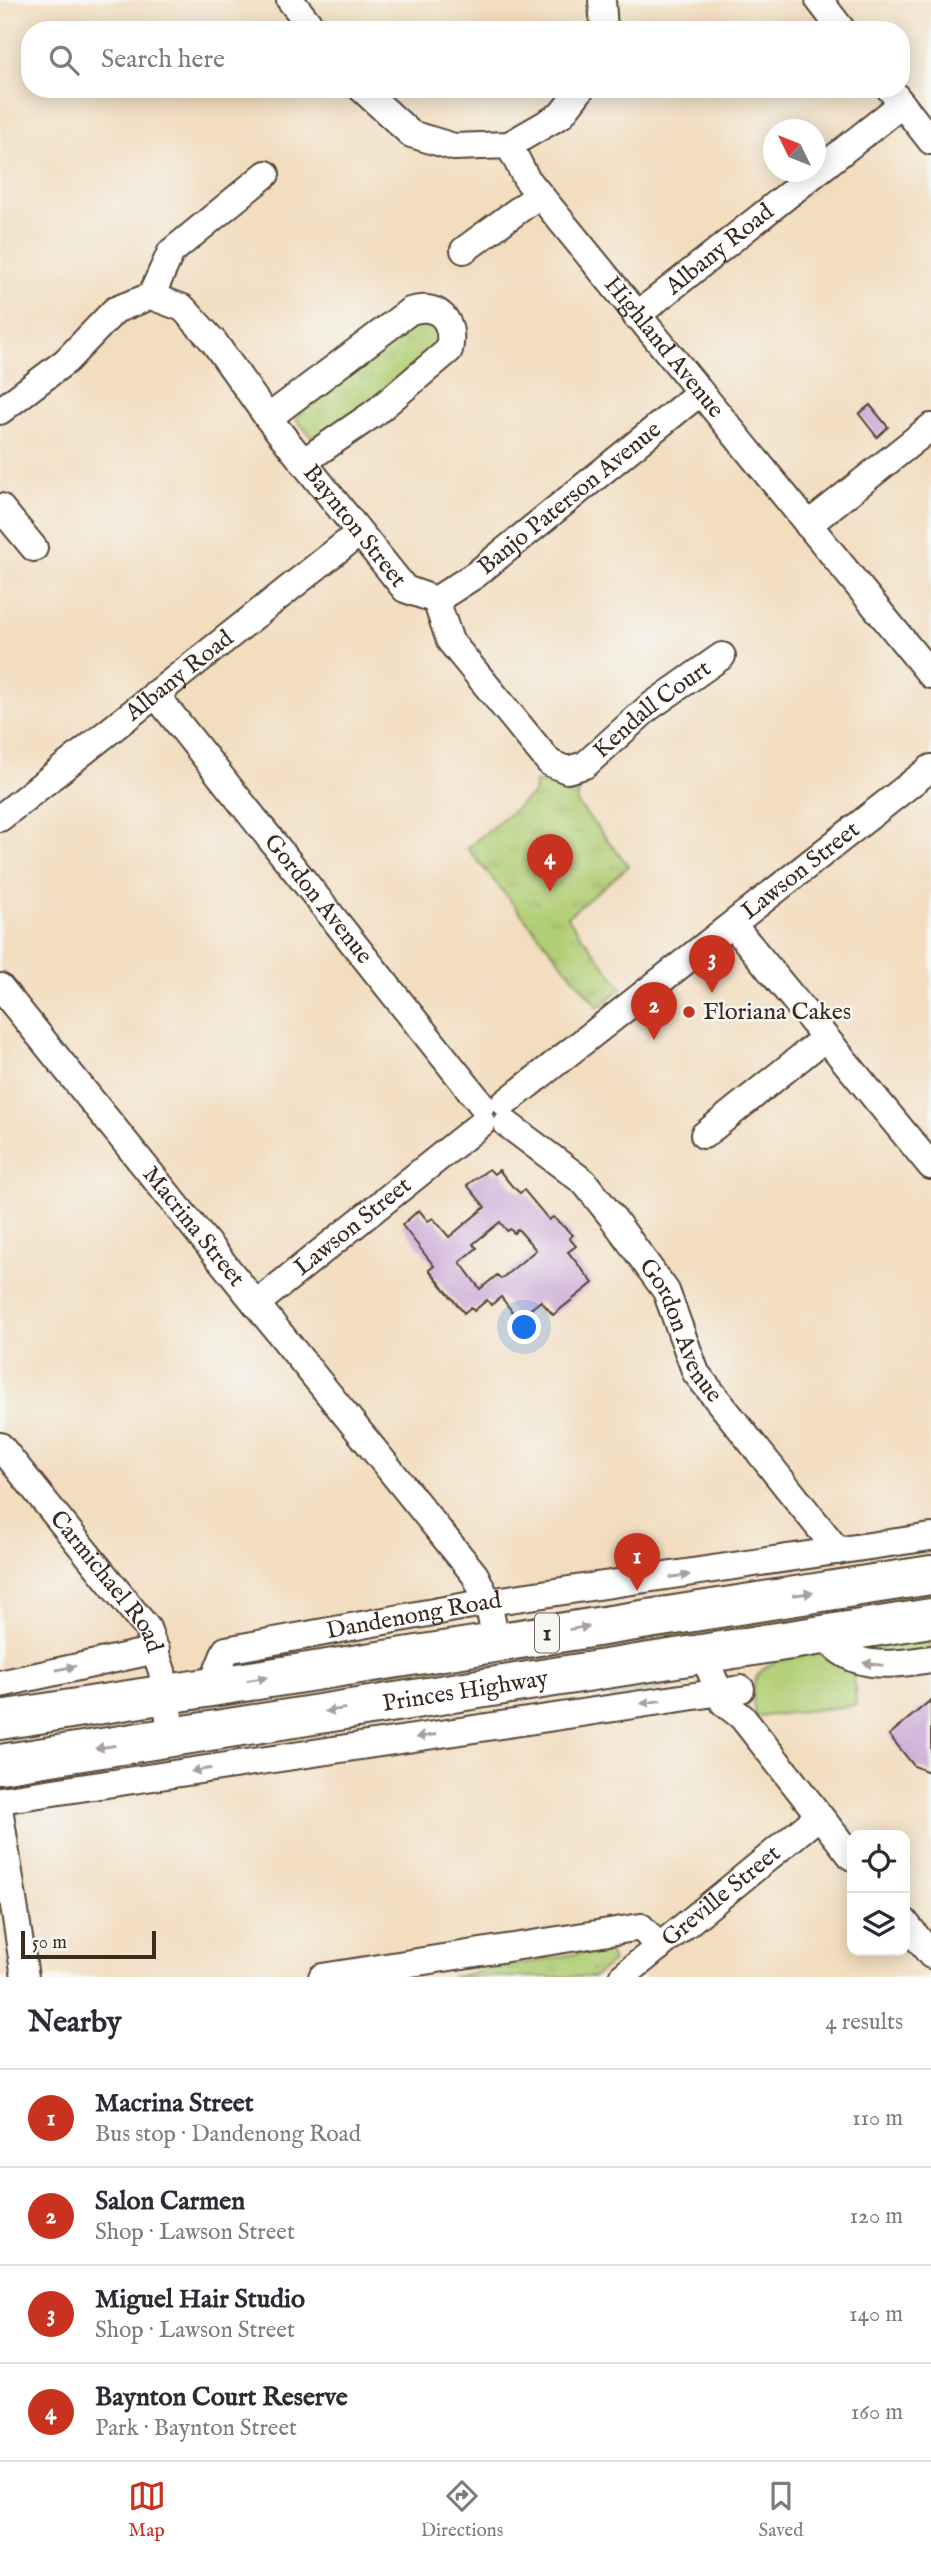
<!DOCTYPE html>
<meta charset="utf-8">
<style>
body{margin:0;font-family:"IM FELL English",serif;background:#f2f2f3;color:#2b2b33}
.controls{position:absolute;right:21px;bottom:21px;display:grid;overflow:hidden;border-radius:14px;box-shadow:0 4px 18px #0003}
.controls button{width:63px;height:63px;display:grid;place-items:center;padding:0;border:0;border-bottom:2px solid #e1e1e2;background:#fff;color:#2b2b33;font:35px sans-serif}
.compass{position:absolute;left:763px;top:119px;width:63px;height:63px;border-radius:50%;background:#fff;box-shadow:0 4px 18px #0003;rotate:313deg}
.scale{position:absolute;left:21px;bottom:18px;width:135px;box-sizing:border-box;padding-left:7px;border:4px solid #3b2a1e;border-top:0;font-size:19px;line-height:24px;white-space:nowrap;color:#3b2a1e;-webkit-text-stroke:5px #f6f6f2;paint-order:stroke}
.you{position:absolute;left:525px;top:1328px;width:24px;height:24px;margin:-18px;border:5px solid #fff;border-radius:50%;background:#1a73e8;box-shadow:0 0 0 10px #1a73e833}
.badge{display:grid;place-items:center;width:46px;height:46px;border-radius:50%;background:#c8321e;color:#fff;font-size:23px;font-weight:700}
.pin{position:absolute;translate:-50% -58px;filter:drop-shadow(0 2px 4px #0008)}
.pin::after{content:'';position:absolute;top:37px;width:24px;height:21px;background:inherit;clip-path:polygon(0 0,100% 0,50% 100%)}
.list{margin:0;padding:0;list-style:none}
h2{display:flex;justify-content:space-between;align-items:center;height:91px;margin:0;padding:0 28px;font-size:30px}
h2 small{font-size:23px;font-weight:400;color:#7c7c81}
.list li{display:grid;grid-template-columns:46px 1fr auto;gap:21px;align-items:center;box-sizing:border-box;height:98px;padding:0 28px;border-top:2px solid #e1e1e2}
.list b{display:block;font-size:26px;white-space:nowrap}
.list p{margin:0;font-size:23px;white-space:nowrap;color:#7c7c81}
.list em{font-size:23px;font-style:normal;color:#7c7c81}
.icon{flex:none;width:38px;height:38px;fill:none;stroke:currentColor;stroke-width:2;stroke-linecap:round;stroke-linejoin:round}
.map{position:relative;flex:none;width:931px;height:1977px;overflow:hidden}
.search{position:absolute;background:#fff;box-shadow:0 4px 18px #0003;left:21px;right:21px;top:21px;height:77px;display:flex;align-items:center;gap:18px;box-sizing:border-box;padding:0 24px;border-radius:28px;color:#7c7c81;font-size:26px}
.sheet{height:483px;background:#fff}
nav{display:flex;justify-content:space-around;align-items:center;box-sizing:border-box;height:98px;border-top:2px solid #e1e1e2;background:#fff;font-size:19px;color:#7c7c81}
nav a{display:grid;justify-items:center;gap:4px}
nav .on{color:#c8321e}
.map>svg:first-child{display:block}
.grass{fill:#b1ce75;stroke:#767c4a;stroke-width:2}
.park{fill:url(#park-tufts);stroke:#767c4a;stroke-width:2}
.building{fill:#c9a6d6;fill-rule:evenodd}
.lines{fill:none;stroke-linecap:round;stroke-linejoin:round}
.minor-casing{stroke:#564536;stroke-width:30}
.highway-casing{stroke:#564536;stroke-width:42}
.minor{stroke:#fff;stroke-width:26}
.highway{stroke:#fff;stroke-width:38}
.oneway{fill:#a79f9a}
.poi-dot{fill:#c8321e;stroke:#f6f6f2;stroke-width:2.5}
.labels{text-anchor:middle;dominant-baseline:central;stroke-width:5;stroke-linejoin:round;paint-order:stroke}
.shield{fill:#f6f6f2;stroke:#73675e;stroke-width:2}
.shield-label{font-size:23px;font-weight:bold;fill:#3b2a1e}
.street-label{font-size:24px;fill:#3b2a1e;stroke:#f6f6f2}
.poi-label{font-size:24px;fill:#3b2a1e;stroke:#f6f6f2;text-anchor:start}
</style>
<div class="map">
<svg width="931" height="1977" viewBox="0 0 931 1977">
<defs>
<pattern id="park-tufts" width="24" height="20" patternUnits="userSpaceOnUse" patternTransform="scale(1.75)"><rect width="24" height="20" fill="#b1ce75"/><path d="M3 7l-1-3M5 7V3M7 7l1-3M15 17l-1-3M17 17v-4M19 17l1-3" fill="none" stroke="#99b165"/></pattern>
</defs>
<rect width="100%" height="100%" fill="#f6f6f2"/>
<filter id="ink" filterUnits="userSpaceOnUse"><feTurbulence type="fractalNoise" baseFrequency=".0143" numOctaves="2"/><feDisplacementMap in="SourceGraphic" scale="14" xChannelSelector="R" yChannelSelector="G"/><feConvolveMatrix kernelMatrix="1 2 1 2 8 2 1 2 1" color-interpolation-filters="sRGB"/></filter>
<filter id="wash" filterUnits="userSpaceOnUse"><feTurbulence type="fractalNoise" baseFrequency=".00686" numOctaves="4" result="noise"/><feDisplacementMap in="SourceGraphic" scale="28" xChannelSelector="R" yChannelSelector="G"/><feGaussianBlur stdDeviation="1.57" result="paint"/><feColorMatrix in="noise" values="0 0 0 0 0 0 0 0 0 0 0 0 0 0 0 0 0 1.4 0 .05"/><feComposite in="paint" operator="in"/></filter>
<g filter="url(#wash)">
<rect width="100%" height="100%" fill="#f2ddbf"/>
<g class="grass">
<path d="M 931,1590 L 931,1601 L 416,1676 L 372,1675 Z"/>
<path d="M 931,1633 L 931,1648 L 874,1657 L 853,1647 Z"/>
<path d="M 819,1652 L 853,1668 L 856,1705 L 756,1717 C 742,1661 776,1661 819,1652 Z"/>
<path d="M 675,1675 L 676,1685 L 611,1698 L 607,1684 Z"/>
</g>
<g class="park">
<path d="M 437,318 L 441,347 L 316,442 L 295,418 L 407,323 Z"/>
<path d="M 535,782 L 579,792 L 577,803 L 629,866 L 567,917 L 622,988 L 598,1007 L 467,848 L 534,793 Z"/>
<path d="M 608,1948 L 613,1962 L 594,1977 L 450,1977 Z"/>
</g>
<g id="blocks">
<g class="building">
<path d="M 870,405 L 888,427 L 877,437 L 859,414 Z"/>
<path d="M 489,1169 L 494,1174 L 499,1170 L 512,1186 L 520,1193 L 524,1190 L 549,1220 L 553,1217 L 573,1235 L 569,1238 L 576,1246 L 568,1252 L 593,1283 L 553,1315 L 541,1301 L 518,1319 L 501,1297 L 491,1305 L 487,1300 L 474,1311 L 471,1307 L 464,1313 L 429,1270 L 434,1266 L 402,1225 L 419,1210 L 428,1221 L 433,1218 L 449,1237 L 485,1207 L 467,1185 ZM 500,1222 L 507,1231 L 510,1229 L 514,1233 L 518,1229 L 536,1250 L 501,1279 L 497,1275 L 480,1289 L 460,1262 L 477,1248 L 473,1244 Z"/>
<path d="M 931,1700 L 931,1773 L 914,1766 L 889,1735 Z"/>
</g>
</g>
</g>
<g filter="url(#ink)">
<use href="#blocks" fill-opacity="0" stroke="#564536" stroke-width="2"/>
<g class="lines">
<g class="minor-casing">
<g id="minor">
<path d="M 290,0 L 314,30"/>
<path d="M 602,0 L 604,30"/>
<path d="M 819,0 L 842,30"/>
<path id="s1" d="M 362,89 L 411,134 L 454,147 L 509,145 L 526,178 L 931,675"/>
<path d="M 890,89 L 931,141"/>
<path d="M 509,145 L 561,115 L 581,89"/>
<path d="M 464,250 L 539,195"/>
<path id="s2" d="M 151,296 L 183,308 L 214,342 L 268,418 L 405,589 L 436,600 L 450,641 L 550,763 L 567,770 L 585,765 L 648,708 L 722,656"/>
<path id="s3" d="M 636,316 L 902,104"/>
<path d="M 0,411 L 66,361 L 115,310 L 151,296 L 171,252 L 266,174"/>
<path d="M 268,418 L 410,311 C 439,302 455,321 449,350 L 376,412 L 303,462"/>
<path d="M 0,507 L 34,548"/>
<path d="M 808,525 L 931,427"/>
<path id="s4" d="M 436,600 L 475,575 L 699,393"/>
<path id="s5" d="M 155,694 L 482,1105"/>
<path id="s6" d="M 0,818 L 359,533"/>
<path d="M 733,925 L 931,1166"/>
<path id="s7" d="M 0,987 L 475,1575 L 488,1602 L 496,1641"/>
<path id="s8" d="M 505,1103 L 931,768"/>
<path id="s9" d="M 507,1124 L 584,1182 L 612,1217 L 666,1291 L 696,1373 L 838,1551"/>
<path d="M 704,1135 L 825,1038"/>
<path id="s10" d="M 256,1304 L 482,1123"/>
<path id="s11" d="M 0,1446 L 147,1628 L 162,1671 L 172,1737"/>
<path d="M 824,1635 C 852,1672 890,1665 931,1659"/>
<path d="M 703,1654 L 724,1703 L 742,1717 L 852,1857"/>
<path d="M 0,1684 L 156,1650"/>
<path id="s12" d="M 211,1687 L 226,1650 L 488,1602 L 931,1537"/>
<path d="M 0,1800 L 741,1689"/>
<path d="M 0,1814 L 25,1977"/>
<path d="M 905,1922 L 931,1955"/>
<path d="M 322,1977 L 641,1927 L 659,1947"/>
<path id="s13" d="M 622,1977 L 819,1816"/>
</g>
</g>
<g class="highway-casing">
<g id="highway">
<path d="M 0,1720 L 931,1575"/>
<path id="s14" d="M 0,1764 L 931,1618"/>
</g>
</g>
<use href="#minor" class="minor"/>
<use href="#highway" class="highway"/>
</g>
<defs><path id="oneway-solid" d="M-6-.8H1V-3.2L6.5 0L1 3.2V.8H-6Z" transform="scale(1.75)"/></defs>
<g class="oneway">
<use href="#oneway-solid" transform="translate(680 1576) rotate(-8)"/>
<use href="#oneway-solid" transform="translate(803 1594) rotate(-8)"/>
<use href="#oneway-solid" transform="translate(579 1628) rotate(-9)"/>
<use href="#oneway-solid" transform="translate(873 1664) rotate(-173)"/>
<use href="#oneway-solid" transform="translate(66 1668) rotate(-12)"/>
<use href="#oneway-solid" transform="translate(257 1679) rotate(-9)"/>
<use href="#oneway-solid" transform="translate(651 1702) rotate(171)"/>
<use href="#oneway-solid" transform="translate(335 1710) rotate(171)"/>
<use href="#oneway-solid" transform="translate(426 1736) rotate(171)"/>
<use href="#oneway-solid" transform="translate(105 1747) rotate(171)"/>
<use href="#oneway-solid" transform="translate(201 1770) rotate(171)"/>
</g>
</g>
<circle class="poi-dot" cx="689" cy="1012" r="7"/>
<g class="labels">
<rect class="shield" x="535" y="1613.5" width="24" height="39" rx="5"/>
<g class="shield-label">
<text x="547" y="1633">1</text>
</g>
<g class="street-label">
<text stroke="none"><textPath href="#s3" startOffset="107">Albany Road</textPath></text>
<text stroke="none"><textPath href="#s1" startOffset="422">Highland Avenue</textPath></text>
<text stroke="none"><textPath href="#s4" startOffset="168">Banjo Paterson Avenue</textPath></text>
<text stroke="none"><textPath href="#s2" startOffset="312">Baynton Street</textPath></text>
<text stroke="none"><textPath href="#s6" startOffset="229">Albany Road</textPath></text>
<text stroke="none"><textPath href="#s2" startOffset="751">Kendall Court</textPath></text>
<text stroke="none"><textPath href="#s8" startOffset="376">Lawson Street</textPath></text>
<text stroke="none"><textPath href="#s5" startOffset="262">Gordon Avenue</textPath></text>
<text stroke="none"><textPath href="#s7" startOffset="308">Macrina Street</textPath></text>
<text stroke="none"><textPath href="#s10" startOffset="124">Lawson Street</textPath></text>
<text stroke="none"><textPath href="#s9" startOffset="275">Gordon Avenue</textPath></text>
<text stroke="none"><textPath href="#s11" startOffset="173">Carmichael Road</textPath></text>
<text stroke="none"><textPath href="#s12" startOffset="231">Dandenong Road</textPath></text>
<text stroke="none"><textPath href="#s14" startOffset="471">Princes Highway</textPath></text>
<text stroke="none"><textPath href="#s13" startOffset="128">Greville Street</textPath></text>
</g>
<g class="poi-label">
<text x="703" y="1012">Floriana Cakes</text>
</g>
</g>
</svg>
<div class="controls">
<button><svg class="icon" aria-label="locate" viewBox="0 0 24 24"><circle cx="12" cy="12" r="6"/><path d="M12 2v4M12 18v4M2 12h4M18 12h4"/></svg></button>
<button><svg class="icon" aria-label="layers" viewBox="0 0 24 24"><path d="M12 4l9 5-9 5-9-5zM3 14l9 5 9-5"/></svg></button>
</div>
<svg class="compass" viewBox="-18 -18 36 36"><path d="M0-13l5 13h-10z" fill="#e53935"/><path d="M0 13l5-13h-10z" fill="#7c7c81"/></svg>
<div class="scale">50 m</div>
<div class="you"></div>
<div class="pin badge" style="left:637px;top:1591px">1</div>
<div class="pin badge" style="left:654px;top:1040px">2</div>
<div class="pin badge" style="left:712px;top:993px">3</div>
<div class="pin badge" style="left:550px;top:892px">4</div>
<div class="search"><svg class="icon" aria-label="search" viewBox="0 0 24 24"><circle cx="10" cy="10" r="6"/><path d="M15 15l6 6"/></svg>Search here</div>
</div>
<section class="sheet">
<h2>Nearby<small>4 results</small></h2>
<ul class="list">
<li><span class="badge">1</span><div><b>Macrina Street</b><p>Bus stop · Dandenong Road</p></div><em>110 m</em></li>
<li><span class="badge">2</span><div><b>Salon Carmen</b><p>Shop · Lawson Street</p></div><em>120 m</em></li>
<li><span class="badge">3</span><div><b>Miguel Hair Studio</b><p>Shop · Lawson Street</p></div><em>140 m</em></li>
<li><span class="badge">4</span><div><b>Baynton Court Reserve</b><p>Park · Baynton Street</p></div><em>160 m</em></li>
</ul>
</section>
<nav>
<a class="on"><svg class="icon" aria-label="map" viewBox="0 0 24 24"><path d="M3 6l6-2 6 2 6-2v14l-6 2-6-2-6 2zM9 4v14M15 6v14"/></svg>Map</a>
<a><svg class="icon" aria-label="directions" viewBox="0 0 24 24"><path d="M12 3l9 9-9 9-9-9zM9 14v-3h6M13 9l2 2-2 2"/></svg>Directions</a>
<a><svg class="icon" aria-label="saved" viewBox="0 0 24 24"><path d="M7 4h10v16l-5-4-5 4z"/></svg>Saved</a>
</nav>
